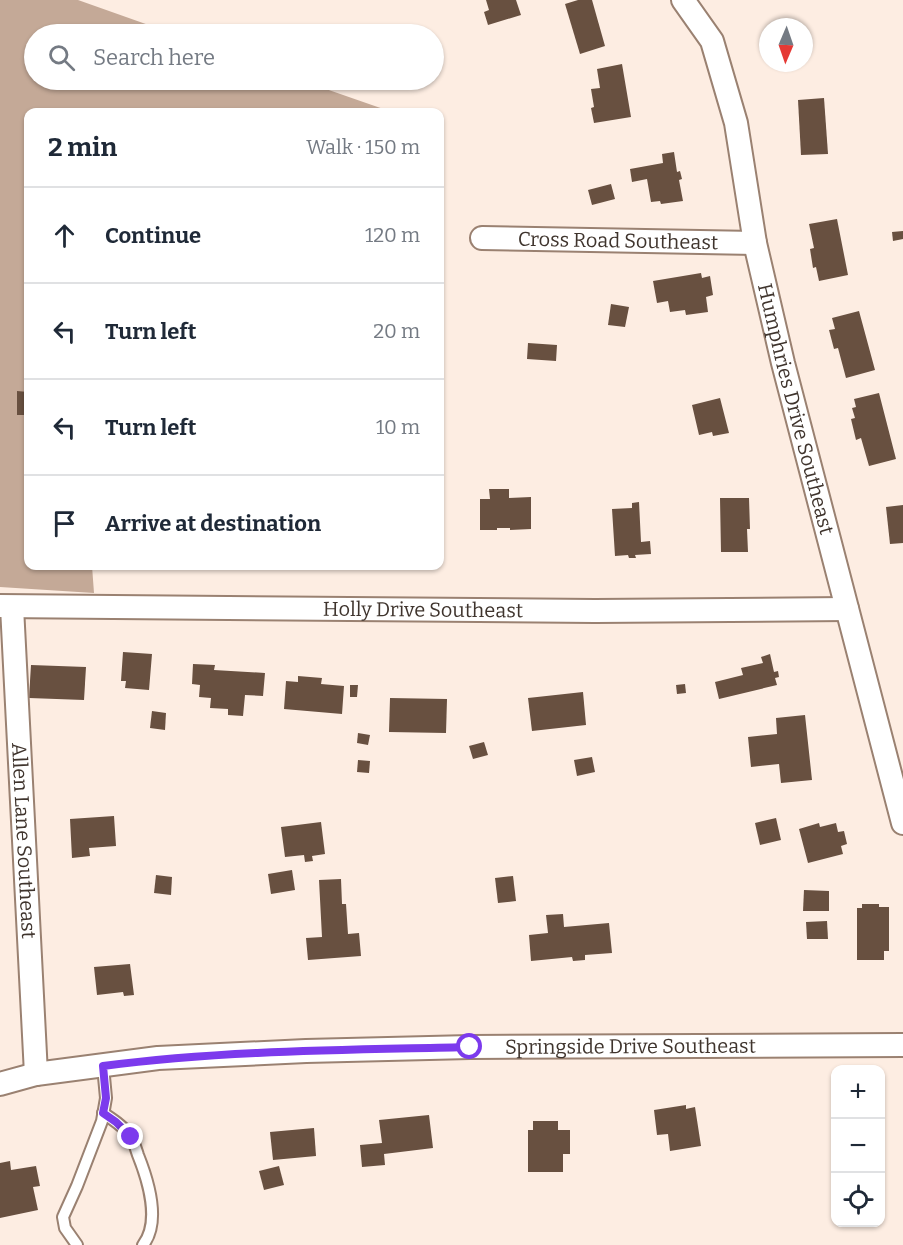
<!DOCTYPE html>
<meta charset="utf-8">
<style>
body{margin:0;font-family:Bitter,serif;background:#f2f2f3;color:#1f2937}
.controls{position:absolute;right:18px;bottom:18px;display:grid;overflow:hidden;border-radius:12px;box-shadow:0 2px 4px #0004}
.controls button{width:54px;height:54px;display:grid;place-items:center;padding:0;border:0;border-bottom:2px solid #e0e1e3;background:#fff;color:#1f2937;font:30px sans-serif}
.compass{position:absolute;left:759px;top:18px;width:54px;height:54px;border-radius:50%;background:#fff;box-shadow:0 2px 4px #0004;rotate:182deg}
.stop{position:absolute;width:18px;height:18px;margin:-14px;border:4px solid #7c3aed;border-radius:50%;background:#fff}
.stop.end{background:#7c3aed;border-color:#fff;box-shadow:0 2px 6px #0008}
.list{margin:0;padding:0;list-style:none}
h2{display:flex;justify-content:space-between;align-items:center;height:78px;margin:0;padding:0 24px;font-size:26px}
h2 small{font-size:20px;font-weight:400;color:#747a83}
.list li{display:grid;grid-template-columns:39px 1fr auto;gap:18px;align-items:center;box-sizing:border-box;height:96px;padding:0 24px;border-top:2px solid #e0e1e3}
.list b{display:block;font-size:22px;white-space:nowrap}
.list em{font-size:20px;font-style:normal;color:#747a83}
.icon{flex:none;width:33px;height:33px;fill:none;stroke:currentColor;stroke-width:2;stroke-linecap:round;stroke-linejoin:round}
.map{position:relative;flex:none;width:903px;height:1245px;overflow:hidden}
.search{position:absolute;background:#fff;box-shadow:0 2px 4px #0004;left:24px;top:24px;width:420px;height:66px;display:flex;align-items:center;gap:15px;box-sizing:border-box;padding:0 21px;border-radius:33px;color:#747a83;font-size:22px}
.panel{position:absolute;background:#fff;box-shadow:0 2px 4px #0004;left:24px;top:108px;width:420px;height:462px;border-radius:12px}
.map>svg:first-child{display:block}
.forest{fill:#c4a997}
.building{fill:#685040}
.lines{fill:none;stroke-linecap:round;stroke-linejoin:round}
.service-casing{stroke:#9a8171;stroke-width:14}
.minor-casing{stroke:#9a8171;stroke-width:26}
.service{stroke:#fff;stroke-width:10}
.minor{stroke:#fff;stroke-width:22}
.route{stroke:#7c3aed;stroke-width:8}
.labels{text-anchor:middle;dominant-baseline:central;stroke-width:6;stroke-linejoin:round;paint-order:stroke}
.street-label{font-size:20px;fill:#3f342d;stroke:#fff}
</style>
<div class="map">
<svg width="903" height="1245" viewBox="0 0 903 1245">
<rect width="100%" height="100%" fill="#fdede2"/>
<path class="forest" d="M 0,0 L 78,0 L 174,34 L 34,34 L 34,80 L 300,80 L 392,112 L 28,112 L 28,566 L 92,566 L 94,593 L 0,587 Z"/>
<g class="building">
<path d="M 486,0 L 516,0 L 521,15 L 488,25 L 484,12 L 489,10 Z"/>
<path d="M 578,0 L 592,0 L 605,46 L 580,54 L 565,4 Z"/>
<path d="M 622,64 L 631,117 L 594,123 L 591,108 L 594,107 L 591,89 L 600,88 L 597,69 Z"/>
<path d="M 824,98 L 828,154 L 801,155 L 798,100 Z"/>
<path d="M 674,152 L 677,172 L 680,171 L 682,179 L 679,180 L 683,201 L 661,204 L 660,201 L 651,202 L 647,179 L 632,182 L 630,169 L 663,163 L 662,154 Z"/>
<path d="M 611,184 L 615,199 L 592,205 L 588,190 Z"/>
<path d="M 837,219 L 848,275 L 819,281 L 816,267 L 813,268 L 810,249 L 814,248 L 809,224 Z"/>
<path d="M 903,231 L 903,239 L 893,241 L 892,232 Z"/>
<path d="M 701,273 L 702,278 L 710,276 L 713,295 L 706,297 L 708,312 L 686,315 L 685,310 L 670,312 L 668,301 L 657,303 L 653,281 Z"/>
<path d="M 611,304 L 629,307 L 625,327 L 608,325 Z"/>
<path d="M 859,311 L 875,370 L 846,378 L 838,348 L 834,349 L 829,330 L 835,329 L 832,318 Z"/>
<path d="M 528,343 L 557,345 L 556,361 L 527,359 Z"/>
<path d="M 17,391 L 28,392 L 28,415 L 17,415 Z"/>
<path d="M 879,393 L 896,459 L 869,466 L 861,438 L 856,440 L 851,419 L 855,418 L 852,408 L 856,407 L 854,399 Z"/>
<path d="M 720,398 L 729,433 L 713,436 L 712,432 L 699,435 L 692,405 Z"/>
<path d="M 489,489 L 509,489 L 509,498 L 531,497 L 531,529 L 510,530 L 510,528 L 497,528 L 497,530 L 480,530 L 480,499 L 490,499 Z"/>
<path d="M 720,498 L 749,498 L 750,529 L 747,529 L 748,552 L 721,552 Z"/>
<path d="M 639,502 L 641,542 L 650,541 L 651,554 L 635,555 L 636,558 L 629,558 L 628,555 L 615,556 L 612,509 L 632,508 L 632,503 Z"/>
<path d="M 903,505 L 903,543 L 890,544 L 886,507 Z"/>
<path d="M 123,652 L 152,654 L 149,690 L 125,688 L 126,681 L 121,681 Z"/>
<path d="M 770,654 L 774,672 L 778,671 L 779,677 L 775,678 L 777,685 L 719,699 L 715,682 L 743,675 L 741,668 L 763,663 L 761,657 Z"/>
<path d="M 193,664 L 215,665 L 214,670 L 265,673 L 263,696 L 245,695 L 243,716 L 228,715 L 228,709 L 210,708 L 211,698 L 199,697 L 200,685 L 192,684 Z"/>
<path d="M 31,665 L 86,667 L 84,700 L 29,698 Z"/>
<path d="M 298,676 L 322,678 L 321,684 L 344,686 L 342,714 L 284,709 L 286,681 L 298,682 Z"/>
<path d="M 685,684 L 686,693 L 677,694 L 676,685 Z"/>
<path d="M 350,685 L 358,685 L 357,697 L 350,697 Z"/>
<path d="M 583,692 L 586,725 L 532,731 L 528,698 Z"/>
<path d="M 390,698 L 447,699 L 446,733 L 389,732 Z"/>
<path d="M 152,711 L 166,713 L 165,730 L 150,728 Z"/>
<path d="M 805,715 L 812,780 L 781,783 L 779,764 L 751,767 L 748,737 L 777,734 L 776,718 Z"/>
<path d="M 358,733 L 370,735 L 368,745 L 357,743 Z"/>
<path d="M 484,742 L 488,755 L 473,759 L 469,746 Z"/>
<path d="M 592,757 L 595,772 L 577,776 L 574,760 Z"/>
<path d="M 358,760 L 370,761 L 369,773 L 357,772 Z"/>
<path d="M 114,816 L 116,846 L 89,848 L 90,856 L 72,858 L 70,819 Z"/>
<path d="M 776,818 L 781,840 L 760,845 L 755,823 Z"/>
<path d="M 321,822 L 325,854 L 312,856 L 313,861 L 305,862 L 304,855 L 285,857 L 281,827 Z"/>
<path d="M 819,823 L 820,827 L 836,823 L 838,832 L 844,831 L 847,844 L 841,846 L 843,854 L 808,863 L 799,829 Z"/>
<path d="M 292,870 L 295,890 L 271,894 L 268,874 Z"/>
<path d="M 156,875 L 172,877 L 171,895 L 154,893 Z"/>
<path d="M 513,876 L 516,901 L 498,903 L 495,878 Z"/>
<path d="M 341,879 L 342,904 L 346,904 L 348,934 L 359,933 L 361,956 L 308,960 L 306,938 L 322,937 L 319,880 Z"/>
<path d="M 804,890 L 829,891 L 829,911 L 803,911 Z"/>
<path d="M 862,904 L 879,904 L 879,907 L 889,907 L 889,951 L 884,951 L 884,960 L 857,960 L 857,908 L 862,908 Z"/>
<path d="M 563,914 L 564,927 L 609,923 L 612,953 L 585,955 L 585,960 L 573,961 L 572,957 L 531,961 L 529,935 L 548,933 L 546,915 Z"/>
<path d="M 827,921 L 828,939 L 807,939 L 806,922 Z"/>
<path d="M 130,964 L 134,995 L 124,996 L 123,992 L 97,995 L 94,967 Z"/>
<path d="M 686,1105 L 686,1109 L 695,1107 L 701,1146 L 670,1151 L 668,1134 L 657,1135 L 654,1110 Z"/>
<path d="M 429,1115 L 433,1148 L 384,1154 L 385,1165 L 362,1167 L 360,1145 L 382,1143 L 379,1120 Z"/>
<path d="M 533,1121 L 558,1121 L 558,1130 L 570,1130 L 570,1154 L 563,1154 L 563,1172 L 528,1172 L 528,1130 L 533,1130 Z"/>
<path d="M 314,1128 L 316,1156 L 273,1160 L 270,1132 Z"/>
<path d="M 10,1161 L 11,1170 L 36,1166 L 40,1186 L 33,1187 L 38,1210 L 0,1218 L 0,1163 Z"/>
<path d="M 279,1166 L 284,1185 L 264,1190 L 259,1171 Z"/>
</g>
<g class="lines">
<g class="service-casing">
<g id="service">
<path d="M 103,1113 C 112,1119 125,1127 131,1137 C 134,1142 136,1149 138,1155 C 148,1180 161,1222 143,1245"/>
<path d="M 77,1245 L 65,1228 L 63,1217 L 77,1186 L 102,1121 L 106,1098 L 103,1066"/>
</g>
</g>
<g class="minor-casing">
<g id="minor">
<path id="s1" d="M 683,0 L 712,41 L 736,123 L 755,243 L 783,363 L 903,823"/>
<path id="s2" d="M 482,238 L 755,243"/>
<path id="s3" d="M 0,606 L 595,611 L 847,609"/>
<path id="s4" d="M 12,607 L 36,1074"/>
<path id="s5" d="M 0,1084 L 36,1074 L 158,1058 L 306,1051 L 470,1047 L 903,1045"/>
</g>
</g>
<use href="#service" class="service"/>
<use href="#minor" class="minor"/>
</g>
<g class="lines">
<path class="route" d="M 131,1137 L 116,1122 L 103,1113 L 106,1098 L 103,1066 C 225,1050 348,1050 470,1047"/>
</g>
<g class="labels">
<g class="street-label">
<text stroke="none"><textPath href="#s2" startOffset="136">Cross Road Southeast</textPath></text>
<text stroke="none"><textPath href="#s1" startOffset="428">Humphries Drive Southeast</textPath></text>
<text stroke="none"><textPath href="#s3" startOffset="423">Holly Drive Southeast</textPath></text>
<text stroke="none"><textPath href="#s4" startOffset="234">Allen Lane Southeast</textPath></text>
<text stroke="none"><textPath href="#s5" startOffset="633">Springside Drive Southeast</textPath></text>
</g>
</g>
</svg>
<div class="controls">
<button>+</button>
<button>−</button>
<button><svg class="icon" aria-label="locate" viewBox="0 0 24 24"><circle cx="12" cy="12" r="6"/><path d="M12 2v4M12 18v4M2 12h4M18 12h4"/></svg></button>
</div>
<svg class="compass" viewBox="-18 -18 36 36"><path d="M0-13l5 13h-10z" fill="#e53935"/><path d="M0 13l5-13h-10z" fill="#747a83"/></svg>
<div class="stop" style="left:470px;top:1047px"></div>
<div class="stop end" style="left:131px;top:1137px"></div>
<div class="search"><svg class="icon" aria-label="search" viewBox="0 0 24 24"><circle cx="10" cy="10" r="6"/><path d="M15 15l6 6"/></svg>Search here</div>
<section class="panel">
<h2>2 min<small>Walk · 150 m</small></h2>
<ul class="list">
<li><svg class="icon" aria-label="ahead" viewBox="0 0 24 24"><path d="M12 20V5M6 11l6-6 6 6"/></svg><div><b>Continue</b></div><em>120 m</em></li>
<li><svg class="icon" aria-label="left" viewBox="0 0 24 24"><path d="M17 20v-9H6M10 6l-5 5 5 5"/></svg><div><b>Turn left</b></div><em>20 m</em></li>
<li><svg class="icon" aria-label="left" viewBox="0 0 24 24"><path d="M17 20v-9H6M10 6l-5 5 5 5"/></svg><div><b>Turn left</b></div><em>10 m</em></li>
<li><svg class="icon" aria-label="arrive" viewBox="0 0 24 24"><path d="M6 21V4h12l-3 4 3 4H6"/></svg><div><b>Arrive at destination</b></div></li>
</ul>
</section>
</div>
